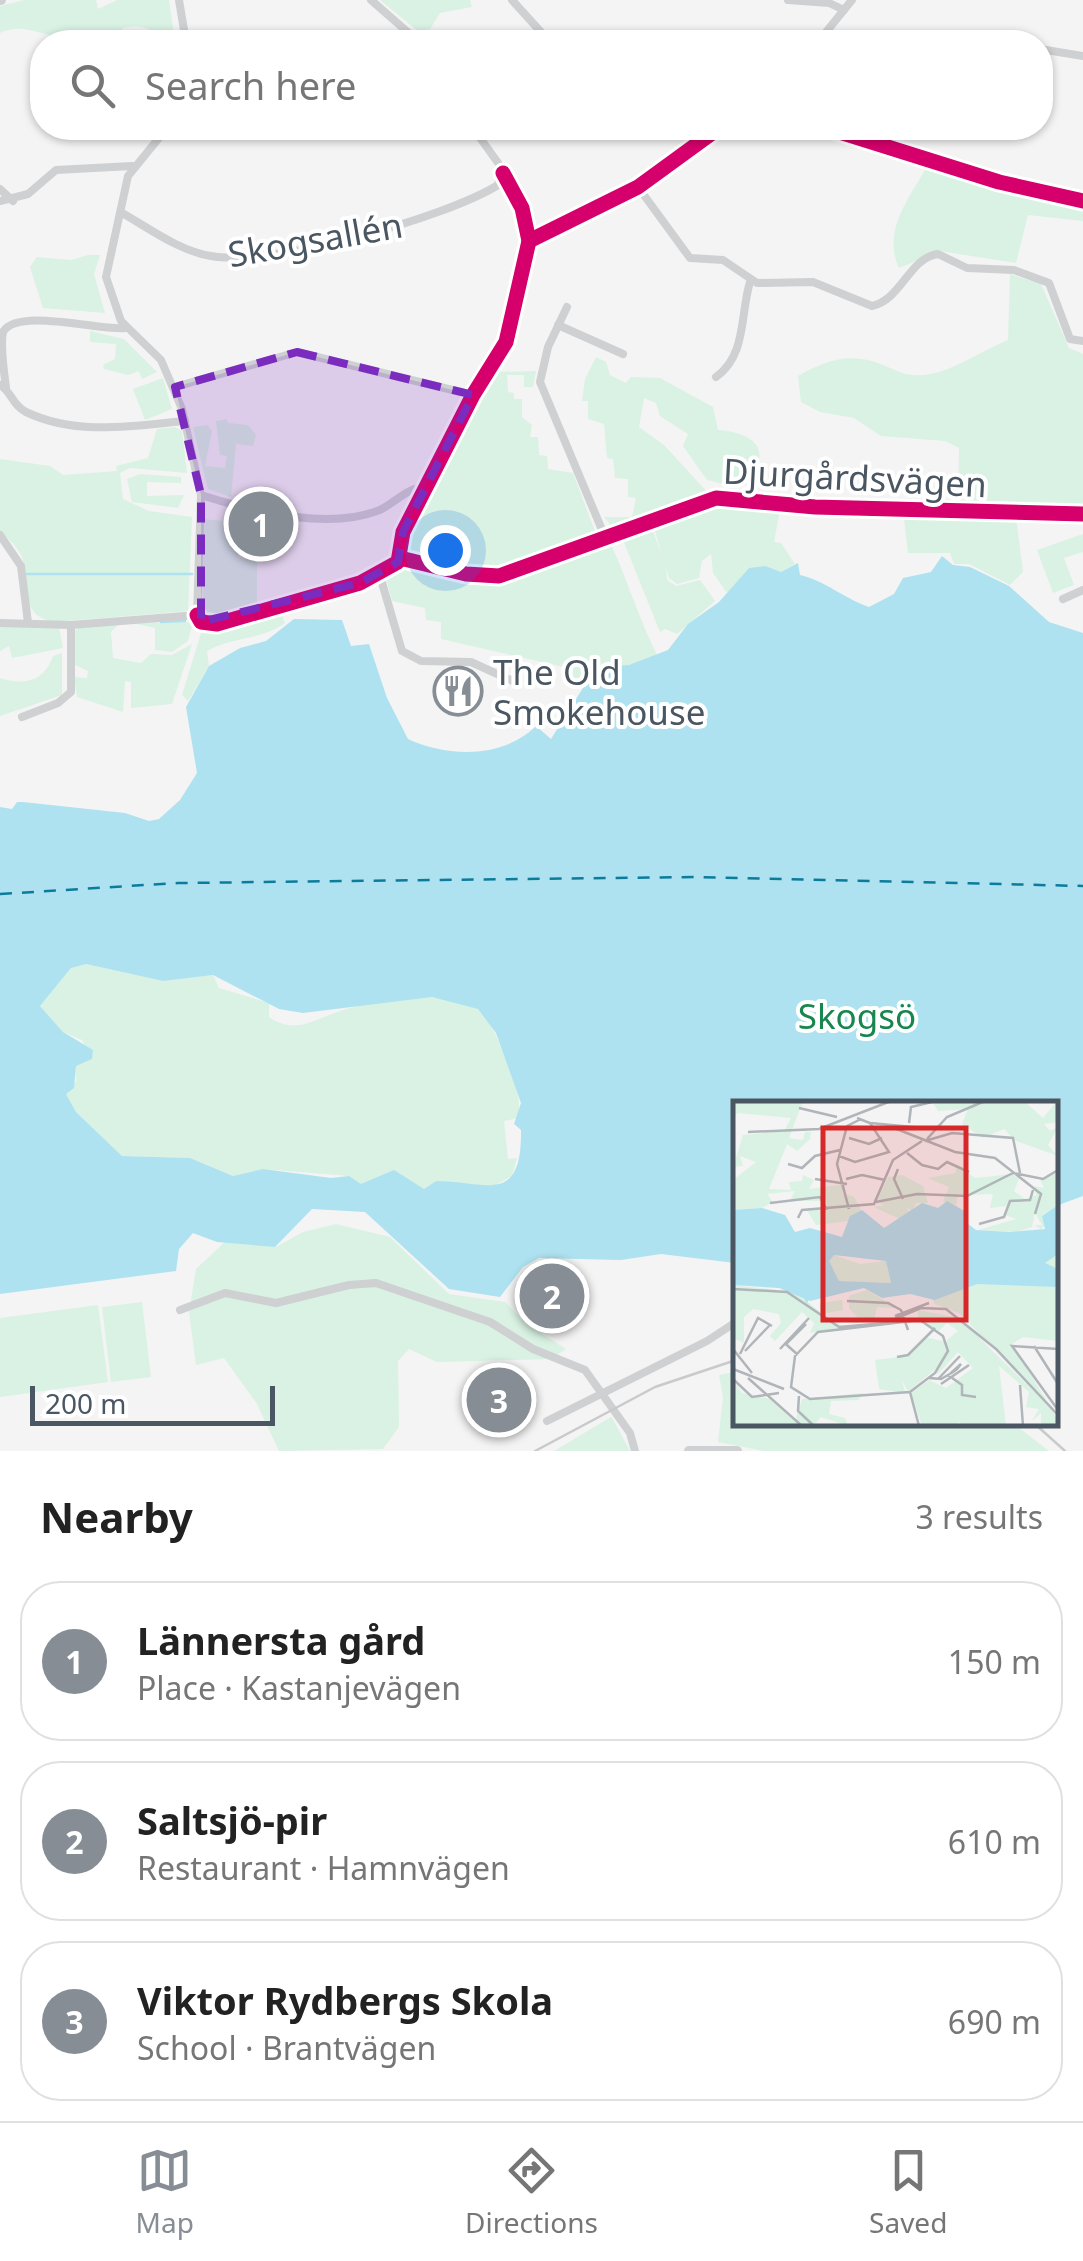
<!DOCTYPE html>
<meta charset="utf-8">
<style>
body{margin:0;font-family:"Noto Sans",sans-serif;background:#f6f6f6;color:#222}
.scale{position:absolute;left:30px;bottom:25px;width:245px;box-sizing:border-box;padding-left:10px;border:5px solid #4a5661;border-top:0;font-size:28px;line-height:35px;white-space:nowrap;color:#4a5661;-webkit-text-stroke:8px #fff;paint-order:stroke}
.you{position:absolute;left:445px;top:550px;width:35px;height:35px;margin:-25px;border:8px solid #fff;border-radius:50%;background:#1a73e8;box-shadow:0 0 0 15px #1a73e833}
.badge{display:grid;place-items:center;width:65px;height:65px;border-radius:50%;background:#868d94;color:#fff;font-size:32px;font-weight:700}
.pin{position:absolute;translate:-50% -50%;border:5px solid #fff;box-shadow:0 2px 10px #0006}
.list{margin:0;padding:0;list-style:none}
h2{display:flex;justify-content:space-between;align-items:center;height:130px;margin:0;padding:0 40px;font-size:42px}
h2 small{font-size:32px;font-weight:400;color:#767676}
.list li{display:grid;grid-template-columns:65px 1fr auto;gap:30px;align-items:center;box-sizing:border-box;height:160px;margin:0 20px 20px;padding:0 20px;border:2px solid #e0e0e0;border-radius:40px}
.list b{display:block;font-size:38px;white-space:nowrap}
.list p{margin:0;font-size:32px;white-space:nowrap;color:#767676}
.list em{font-size:32px;font-style:normal;color:#767676}
.icon{flex:none;width:55px;height:55px;fill:none;stroke:currentColor;stroke-width:2;stroke-linecap:round;stroke-linejoin:round}
.map{position:relative;flex:none;width:1083px;height:1451px;overflow:hidden}
.search{position:absolute;background:#fff;box-shadow:0 2px 8px #0004;left:30px;right:30px;top:30px;height:110px;display:flex;align-items:center;gap:25px;box-sizing:border-box;padding:0 35px;border-radius:40px;color:#767676;font-size:38px}
.sheet{height:670px;background:#fff}
nav{display:flex;justify-content:space-around;align-items:center;box-sizing:border-box;height:140px;border-top:2px solid #e0e0e0;background:#fff;font-size:28px;color:#767676}
nav a{display:grid;justify-items:center;gap:5px}
nav .on{color:#868d94}
.map>svg:first-child{display:block}
.green{fill:#d9f2e3}
.water{fill:#aee2f0;fill-rule:evenodd}
.lines{fill:none;stroke-linecap:round;stroke-linejoin:round}
.stream{stroke:#aee2f0;stroke-width:2.5}
.ferry{stroke:#0c7c9b;stroke-width:2.5;stroke-dasharray:12 10;stroke-linecap:butt}
.minor{stroke:#ced0d2;stroke-width:8}
.tertiary{stroke:#ced0d2;stroke-width:10}
.rail{stroke:#c9cacc;stroke-width:2.5}
.cycleway-casing{stroke:#fff;stroke-width:21}
.cycleway{stroke:#d6006c;stroke-width:15}
.marked{fill:#7b2cbf;fill-opacity:0.2;stroke:#7b2cbf;stroke-width:8;stroke-dasharray:20 12;stroke-linejoin:round}
.labels{text-anchor:middle;dominant-baseline:central;stroke-width:8;stroke-linejoin:round;paint-order:stroke}
.street-label{font-size:35px;fill:#4a5661;stroke:#fff}
.poi-label{font-size:35px;fill:#4a5661;stroke:#fff;text-anchor:start}
.park-label{font-size:35px;fill:#17864f;stroke:#fff}
.inset-river{fill:none;stroke:#aee2f0;stroke-width:5}
.inset-road{fill:none;stroke:#b0b5b9;stroke-width:2.5}
.view{fill:#d62828;fill-opacity:0.15;stroke:#d62828;stroke-width:5}
.inset-edge{fill:none;stroke:#4a5661;stroke-width:5}
</style>
<div class="map">
<svg width="1083" height="1451" viewBox="0 0 1083 1451">
<rect width="100%" height="100%" fill="#f4f4f4"/>
<g class="green">
<path d="M 24,0 L 96,0 L 98,9 L 117,0 L 169,0 L 175,42 L 164,42 C 152,27 141,24 122,28 L 127,42 L 102,42 L 98,35 C 84,33 77,35 65,36 C 42,38 24,21 0,33 L 0,6 Z"/>
<path d="M 380,0 L 470,0 L 472,7 L 440,13 L 430,29 L 418,31 Z"/>
<path d="M 930,161 L 1001,186 L 1083,204 L 1083,221 L 1028,215 L 1016,263 L 940,251 L 899,268 C 881,229 912,195 930,161 Z"/>
<path d="M 88,255 L 100,255 L 94,274 L 105,313 L 43,308 L 30,267 L 37,257 L 71,260 Z"/>
<path d="M 1010,274 L 1041,284 L 1069,348 L 1083,354 L 1083,504 L 1015,510 L 1023,572 L 1010,585 L 969,564 L 954,564 L 950,553 L 908,553 L 904,519 L 946,518 L 958,508 L 959,448 L 945,441 L 881,436 L 854,418 L 820,412 L 801,402 L 798,376 C 820,363 845,353 871,361 C 895,367 901,379 930,374 C 955,370 983,350 1008,340 Z"/>
<path d="M 90,331 L 124,339 L 157,372 L 142,379 L 139,371 L 128,375 L 104,369 L 103,365 L 115,359 L 116,344 L 90,342 Z"/>
<path d="M 596,357 L 606,362 L 610,375 L 626,383 L 631,377 L 660,378 L 713,407 L 718,430 C 746,432 773,444 752,476 L 732,486 L 707,480 L 683,446 L 688,434 L 660,416 L 656,403 L 644,398 L 639,427 L 664,445 L 709,494 L 614,529 L 604,517 L 632,517 L 636,498 L 628,497 L 628,479 L 615,478 L 613,459 L 607,458 L 604,424 L 588,419 L 588,401 L 582,401 L 585,379 Z"/>
<path d="M 536,371 L 533,387 L 524,387 L 524,375 L 507,375 L 508,392 L 514,393 L 514,399 L 522,399 L 522,417 L 532,425 L 530,437 L 538,437 L 539,455 L 547,456 L 548,469 L 573,473 L 596,534 C 529,561 480,591 408,554 L 404,542 L 411,520 L 466,413 L 493,372 Z"/>
<path d="M 163,378 L 172,409 L 145,420 L 133,389 Z"/>
<path d="M 227,419 L 228,423 L 248,425 L 256,435 L 253,446 L 236,444 L 231,497 L 208,489 L 193,427 L 207,425 L 212,431 L 205,466 L 225,468 L 227,456 L 220,455 L 216,421 Z"/>
<path d="M 175,427 L 182,431 L 187,473 L 130,468 L 120,473 L 123,499 L 149,511 L 192,517 L 188,611 L 53,622 C 16,614 33,580 21,555 C 17,546 7,538 0,531 L 0,459 L 50,466 L 63,475 L 117,471 L 116,466 L 148,458 L 157,429 Z"/>
<path d="M 140,474 L 181,477 L 181,483 L 147,482 L 147,496 L 184,495 L 178,508 L 132,502 L 127,479 Z"/>
<path d="M 715,503 L 780,510 L 774,542 L 781,543 L 795,564 L 781,572 L 749,568 L 727,593 L 713,573 L 711,554 L 702,561 L 699,578 L 677,584 L 669,578 L 654,528 Z"/>
<path d="M 202,519 L 238,522 L 238,557 L 257,562 L 257,607 L 213,619 L 203,613 Z"/>
<path d="M 652,529 L 666,565 L 667,580 L 676,586 L 700,580 L 715,601 L 677,634 L 665,629 L 660,632 L 623,540 Z"/>
<path d="M 1083,534 L 1083,552 L 1064,558 L 1074,585 L 1053,593 L 1037,550 Z"/>
<path d="M 603,543 L 611,544 C 628,582 639,619 658,657 L 628,665 L 596,667 L 582,687 L 570,678 L 568,668 L 441,639 L 441,622 L 426,620 L 425,608 L 392,601 L 386,579 L 401,568 L 450,581 L 494,583 Z"/>
<path d="M 280,611 L 285,623 C 262,640 235,636 207,651 L 209,666 L 188,701 L 182,695 L 202,630 L 222,629 Z"/>
<path d="M 193,622 L 188,641 L 172,652 L 155,650 L 155,628 L 132,623 Z"/>
<path d="M 119,624 L 111,632 L 113,658 L 141,663 L 151,654 L 172,655 L 192,644 L 172,704 L 131,708 L 131,682 L 125,681 L 123,712 L 77,697 L 74,677 L 87,678 L 88,671 L 73,664 L 73,633 L 79,627 Z"/>
<path d="M 0,626 L 59,628 L 63,648 L 12,658 L 9,646 L 0,651 Z"/>
<path d="M 62,653 L 62,695 L 0,716 L 0,678 C 24,686 45,681 53,656 Z"/>
<path d="M 86,964 L 163,981 L 213,975 L 219,988 L 269,1003 L 269,1017 C 295,1035 313,1020 340,1011 C 372,1000 455,986 481,1012 C 492,1024 497,1038 503,1052 C 510,1074 523,1095 518,1118 L 504,1121 L 508,1159 L 517,1158 L 512,1176 L 490,1188 L 436,1181 L 424,1189 C 383,1171 406,1171 361,1185 L 349,1176 L 263,1169 L 233,1176 L 190,1158 L 122,1156 L 76,1112 L 66,1094 L 76,1081 L 76,1065 L 92,1059 L 82,1040 L 63,1032 L 40,1006 L 71,968 Z"/>
<path d="M 336,1224 L 390,1237 L 449,1294 L 505,1302 L 525,1323 L 566,1349 L 551,1359 L 437,1362 L 409,1349 L 398,1361 L 399,1427 L 383,1449 L 279,1451 L 257,1404 L 224,1358 L 196,1365 L 189,1312 L 196,1269 L 227,1240 L 276,1247 L 303,1232 Z"/>
<path d="M 142,1302 L 151,1377 L 111,1382 L 102,1307 Z"/>
<path d="M 98,1305 L 108,1382 L 0,1397 L 0,1318 Z"/>
<path d="M 735,1372 L 736,1424 L 1014,1424 L 1049,1451 L 764,1451 L 718,1442 L 723,1397 L 719,1375 Z"/>
<path d="M 611,1416 L 630,1451 L 554,1451 L 611,1417 Z"/>
</g>
<path class="water" d="M 942,556 L 953,565 L 970,567 L 1009,586 L 1049,622 L 1083,633 L 1083,1196 L 1056,1206 L 1056,1104 L 736,1104 L 735,1263 L 661,1254 L 621,1260 L 539,1258 L 523,1267 L 500,1297 L 449,1289 L 365,1212 L 312,1209 L 275,1247 L 217,1242 L 193,1233 L 179,1249 L 176,1271 L 0,1294 L 0,807 L 12,809 L 17,802 L 23,802 L 125,813 L 149,821 L 159,819 L 180,800 L 197,773 L 186,707 L 209,666 L 240,648 L 266,641 L 294,619 L 342,620 L 351,646 L 369,644 L 387,698 L 408,739 C 449,758 504,758 536,726 L 551,739 L 596,667 L 629,665 L 668,650 L 688,624 L 719,602 L 749,568 L 765,566 L 781,572 L 798,563 L 800,575 C 826,581 843,598 869,607 L 894,594 L 903,578 L 931,572 ZM 86,964 L 163,981 L 213,975 L 279,1009 L 303,1013 L 432,997 L 478,1009 L 496,1033 L 521,1103 L 514,1124 L 521,1130 C 522,1207 485,1181 436,1181 L 424,1189 L 394,1170 L 361,1184 L 349,1176 L 331,1178 L 263,1169 L 233,1176 L 190,1158 L 122,1156 L 76,1112 L 66,1094 L 74,1088 L 76,1066 L 92,1059 L 93,1050 L 63,1032 L 40,1006 L 71,968 Z"/>
<g class="lines">
<g class="stream">
<path d="M 27,574 L 192,574"/>
<path d="M 161,622 L 185,621"/>
</g>
<path class="ferry" d="M 0,894 L 178,883 L 695,877 L 1083,886"/>
<g class="minor">
<path d="M 179,0 L 186,42"/>
<path d="M 371,0 L 419,42"/>
<path d="M 512,0 L 550,42"/>
<path d="M 788,0 L 829,3 L 844,10"/>
<path d="M 818,42 L 852,0"/>
<path d="M 961,42 L 986,39 L 1006,42"/>
<path d="M 1040,49 L 1083,56"/>
<path d="M 167,128 L 128,176 L 106,277 L 121,321 L 161,360 L 182,409 L 201,495 L 197,615"/>
<path d="M 827,128 L 999,182 L 1083,201"/>
<path d="M 638,187 L 690,258 L 723,260 L 757,283 L 813,282 L 872,306 C 902,299 909,258 938,254 L 967,268 L 1014,270 L 1049,283 L 1070,339 L 1083,341"/>
<path d="M 0,189 L 13,201"/>
<path d="M 0,201 L 28,194 L 56,170 L 132,166"/>
<path d="M 122,213 C 149,228 179,251 211,256 C 271,267 445,218 498,185 L 501,167 L 473,128"/>
<path d="M 567,307 L 548,347 L 540,382 L 605,537"/>
<path d="M 558,325 L 623,354"/>
<path d="M 716,377 C 747,355 740,314 750,282"/>
<path d="M 0,385 C 11,391 13,406 26,412 C 76,436 132,426 185,421"/>
<path d="M 6,387 C 4,372 0,346 3,332 C 17,307 101,331 125,328"/>
<path d="M 175,387 L 297,352 L 473,395"/>
<path d="M 201,495 C 251,511 327,530 377,511 C 394,505 407,486 425,488"/>
<path d="M 0,535 L 21,566 L 28,623"/>
<path d="M 400,558 L 466,574 L 499,576 L 716,498 L 815,507 L 1083,514"/>
<path d="M 380,576 L 402,651 L 421,661 L 471,662 L 517,683"/>
<path d="M 1063,599 L 1083,590"/>
<path d="M 197,615 L 201,622 L 217,624 L 360,583 L 396,564 L 403,532 L 473,395 L 506,342 L 529,241 L 638,187 L 719,128"/>
<path d="M 0,623 L 71,625 L 197,615"/>
<path d="M 22,717 L 58,703 L 71,692 L 71,625"/>
<path d="M 180,1310 L 225,1293 L 276,1303 L 349,1285 L 376,1283 L 490,1322 L 533,1349 L 585,1370 L 630,1433 L 635,1451"/>
<path d="M 547,1421 L 707,1341 L 736,1322"/>
</g>
<g class="tertiary">
<path d="M 0,0 L 1,0"/>
<path d="M 689,1451 L 737,1451"/>
</g>
<g class="rail">
<path d="M 1035,1424 L 1065,1451"/>
<path d="M 535,1451 L 655,1387 L 736,1360"/>
</g>
<g class="cycleway-casing">
<g id="cycleway">
<path d="M 827,128 L 999,182 L 1083,201"/>
<path d="M 529,241 L 638,187 L 719,128"/>
<path d="M 400,558 L 466,574 L 499,576 L 716,498 L 815,507 L 1083,514"/>
<path d="M 197,615 L 201,622 L 217,624 L 360,583 L 398,562 L 403,532 L 473,395 L 506,342 L 529,241 L 522,208 L 503,173"/>
</g>
</g>
<use href="#cycleway" class="cycleway"/>
</g>
<path class="marked" d="M 297,352 L 473,395 L 403,532 L 398,562 L 360,583 L 201,622 L 201,495 L 175,387 Z"/>
<defs>
<g id="restaurant-ring" transform="scale(2.5)"><circle r="9.5" fill="#fff" stroke="#868d94" stroke-width="1.5"/><path d="M-5-6h1v4h1v-4h1v4h1v-4h1v5L-1.5 .5V6h-2V.5L-5-1ZM5-6V6H3V1.5H1.5Q1.5-4 5-6Z" fill="#868d94"/></g>
</defs>
<g fill-rule="evenodd">
<use href="#restaurant-ring" x="458" y="691"/>
</g>
<g class="labels">
<g class="street-label">
<text transform="translate(315 239) rotate(-10)">Skogsallén</text>
<text transform="translate(855 477) rotate(3)">Djurgårdsvägen</text>
</g>
<g class="poi-label">
<text x="493" y="671">The Old<tspan x="493" dy="40">Smokehouse</tspan></text>
</g>
<g class="park-label">
<text x="857" y="1015">Skogsö</text>
</g>
</g>
<g transform="translate(733 1101)">
<rect width="325" height="325" fill="#f4f4f4"/>
<path d="M 0,0 L 70,0 L 56,37 L 70,39 L 72,31 L 78,31 L 77,38 L 64,50 L 54,43 L 36,88 L 58,89 L 56,81 L 69,80 L 70,74 L 81,79 L 76,88 L 113,83 L 109,92 L 121,96 L 128,109 L 115,120 L 83,124 L 73,108 L 95,110 L 93,100 L 57,100 L 62,90 L 34,93 L 40,101 L 29,107 L 0,109 L 0,79 L 23,61 L 7,55 L 10,65 L 0,66 L 10,34 L 51,30 L 58,17 L 5,12 L 0,17 ZM 199,0 L 291,0 L 310,17 L 324,0 L 325,21 L 311,23 L 317,30 L 325,26 L 315,44 L 325,55 L 283,40 L 271,28 L 250,37 L 229,23 L 235,8 L 205,10 ZM 223,63 L 242,77 L 279,73 L 286,78 L 281,90 L 292,98 L 303,94 L 302,85 L 311,87 L 307,79 L 325,71 L 325,104 L 309,114 L 313,124 L 308,128 L 301,124 L 309,124 L 302,112 L 299,126 L 284,131 L 245,129 L 283,118 L 272,114 L 274,105 L 257,107 L 260,93 L 225,94 L 223,104 L 210,100 L 216,86 L 195,77 L 223,72 ZM 169,74 L 190,85 L 195,102 L 183,102 L 179,111 L 174,106 L 177,114 L 167,118 L 141,106 L 151,104 L 144,100 L 155,76 ZM 325,142 L 325,240 L 290,236 L 279,243 L 315,302 L 226,212 L 202,203 L 188,175 ZM 101,154 L 127,163 L 153,160 L 158,182 L 106,180 L 95,160 ZM 0,184 L 62,191 L 87,211 L 87,202 L 109,199 L 110,209 L 88,213 L 112,226 L 77,232 L 81,222 L 69,211 L 42,240 L 37,235 L 48,222 L 46,213 L 20,208 L 11,216 L 11,242 L 0,237 ZM 134,189 L 163,207 L 144,206 L 141,219 L 116,223 L 127,219 L 116,207 L 116,195 ZM 185,209 L 226,217 L 320,309 L 325,325 L 308,325 L 308,312 L 299,320 L 306,308 L 293,306 L 296,291 L 266,265 L 273,325 L 230,325 L 224,319 L 227,325 L 189,325 L 178,292 L 196,279 L 213,287 L 240,267 L 225,251 L 203,275 L 214,239 L 225,230 L 214,222 L 206,230 L 185,218 ZM 192,236 L 213,241 L 207,264 L 175,291 L 169,279 L 172,292 L 146,288 L 142,259 L 175,255 ZM 0,279 L 9,292 L 37,298 L 62,321 L 69,298 L 131,292 L 125,299 L 98,300 L 96,313 L 112,317 L 115,325 L 88,316 L 80,325 L 0,325 Z" fill="#d9f2e3"/>
<path d="M 214,100 L 235,112 L 234,122 L 243,129 L 277,131 L 312,128 L 309,115 L 325,104 L 325,153 L 312,162 L 325,168 L 325,186 L 244,183 L 202,199 L 177,193 L 149,197 L 131,187 L 77,200 L 46,187 L 0,184 L 0,109 L 29,107 L 52,114 L 62,131 L 77,127 L 109,136 L 117,115 L 129,109 L 151,127 L 189,102 L 205,107 ZM 101,154 L 153,160 L 158,182 L 106,180 L 96,160 Z" fill="#aee2f0" fill-rule="evenodd"/>
<path class="inset-river" d="M 47,152 L 73,196 L 81,147M 0,160 L 113,144 L 300,143 L 317,130 L 325,107"/>
<path class="inset-road" d="M 66,7 L 104,16M 137,22 L 201,28M 176,22 L 178,6 L 199,1M 156,25 L 222,51 L 262,57 L 308,93 L 302,113M 15,31 L 86,28 L 158,0M 116,37 L 136,43 L 149,37M 194,38 L 214,16 L 252,0M 192,40 L 219,32 L 280,37 L 287,72M 174,52 L 189,64 L 205,68 L 214,61 L 236,71M 106,55 L 122,61 L 156,51 L 137,22 L 124,17M 55,63 L 69,67 L 82,55 L 107,49M 165,68 L 161,78 L 170,98M 82,78 L 114,83M 113,78 L 129,74 L 152,79M 143,101 L 184,93 L 234,95 L 280,72 L 310,78 L 325,69M 37,102 L 87,96 L 94,109M 116,108 L 104,63 L 114,25 L 126,19M 65,117 L 69,109 L 141,103 L 160,59 L 189,40M 246,123 L 271,116 L 277,100 L 297,99 L 300,89M 0,188 L 54,191 L 106,226 L 152,222 L 188,207 L 213,208 L 263,248 L 325,314M 114,200 L 155,202 L 168,209 L 175,229M 162,215 L 196,202M 187,219 L 210,235 L 215,250 L 202,272 L 177,291 L 77,298 L 58,286 L 62,255 L 85,231 ZM 301,245 L 325,283M 0,248 L 19,272M 47,248 L 76,217M 325,248 L 279,245 L 325,309M 12,250 L 37,224M 7,253 L 25,217 L 39,225M 64,253 L 55,245 L 53,243 L 52,244 L 73,223M 164,256 L 175,254 L 202,227M 0,268 L 51,288M 215,274 L 229,284 L 229,294 L 243,296M 15,277 L 69,325M 196,277 L 208,278 L 215,274 L 220,271 L 224,268 L 228,263 L 218,272M 206,277 L 227,255M 0,278 L 19,296 L 46,292M 208,283 L 236,264M 287,284 L 290,325M 177,291 L 186,325M 66,295 L 65,310 L 81,325"/>
<path class="view" d="M 90,27 L 233,27 L 233,219 L 90,219 Z"/>
<rect width="325" height="325" class="inset-edge"/>
</g>
</svg>
<div class="scale">200 m</div>
<div class="you"></div>
<div class="pin badge" style="left:261px;top:524px">1</div>
<div class="pin badge" style="left:552px;top:1296px">2</div>
<div class="pin badge" style="left:499px;top:1400px">3</div>
<div class="search"><svg class="icon" aria-label="search" viewBox="0 0 24 24"><circle cx="10" cy="10" r="6"/><path d="M15 15l6 6"/></svg>Search here</div>
</div>
<section class="sheet">
<h2>Nearby<small>3 results</small></h2>
<ul class="list">
<li><span class="badge">1</span><div><b>Lännersta gård</b><p>Place · Kastanjevägen</p></div><em>150 m</em></li>
<li><span class="badge">2</span><div><b>Saltsjö-pir</b><p>Restaurant · Hamnvägen</p></div><em>610 m</em></li>
<li><span class="badge">3</span><div><b>Viktor Rydbergs Skola</b><p>School · Brantvägen</p></div><em>690 m</em></li>
</ul>
</section>
<nav>
<a class="on"><svg class="icon" aria-label="map" viewBox="0 0 24 24"><path d="M3 6l6-2 6 2 6-2v14l-6 2-6-2-6 2zM9 4v14M15 6v14"/></svg>Map</a>
<a><svg class="icon" aria-label="directions" viewBox="0 0 24 24"><path d="M12 3l9 9-9 9-9-9zM9 14v-3h6M13 9l2 2-2 2"/></svg>Directions</a>
<a><svg class="icon" aria-label="saved" viewBox="0 0 24 24"><path d="M7 4h10v16l-5-4-5 4z"/></svg>Saved</a>
</nav>
